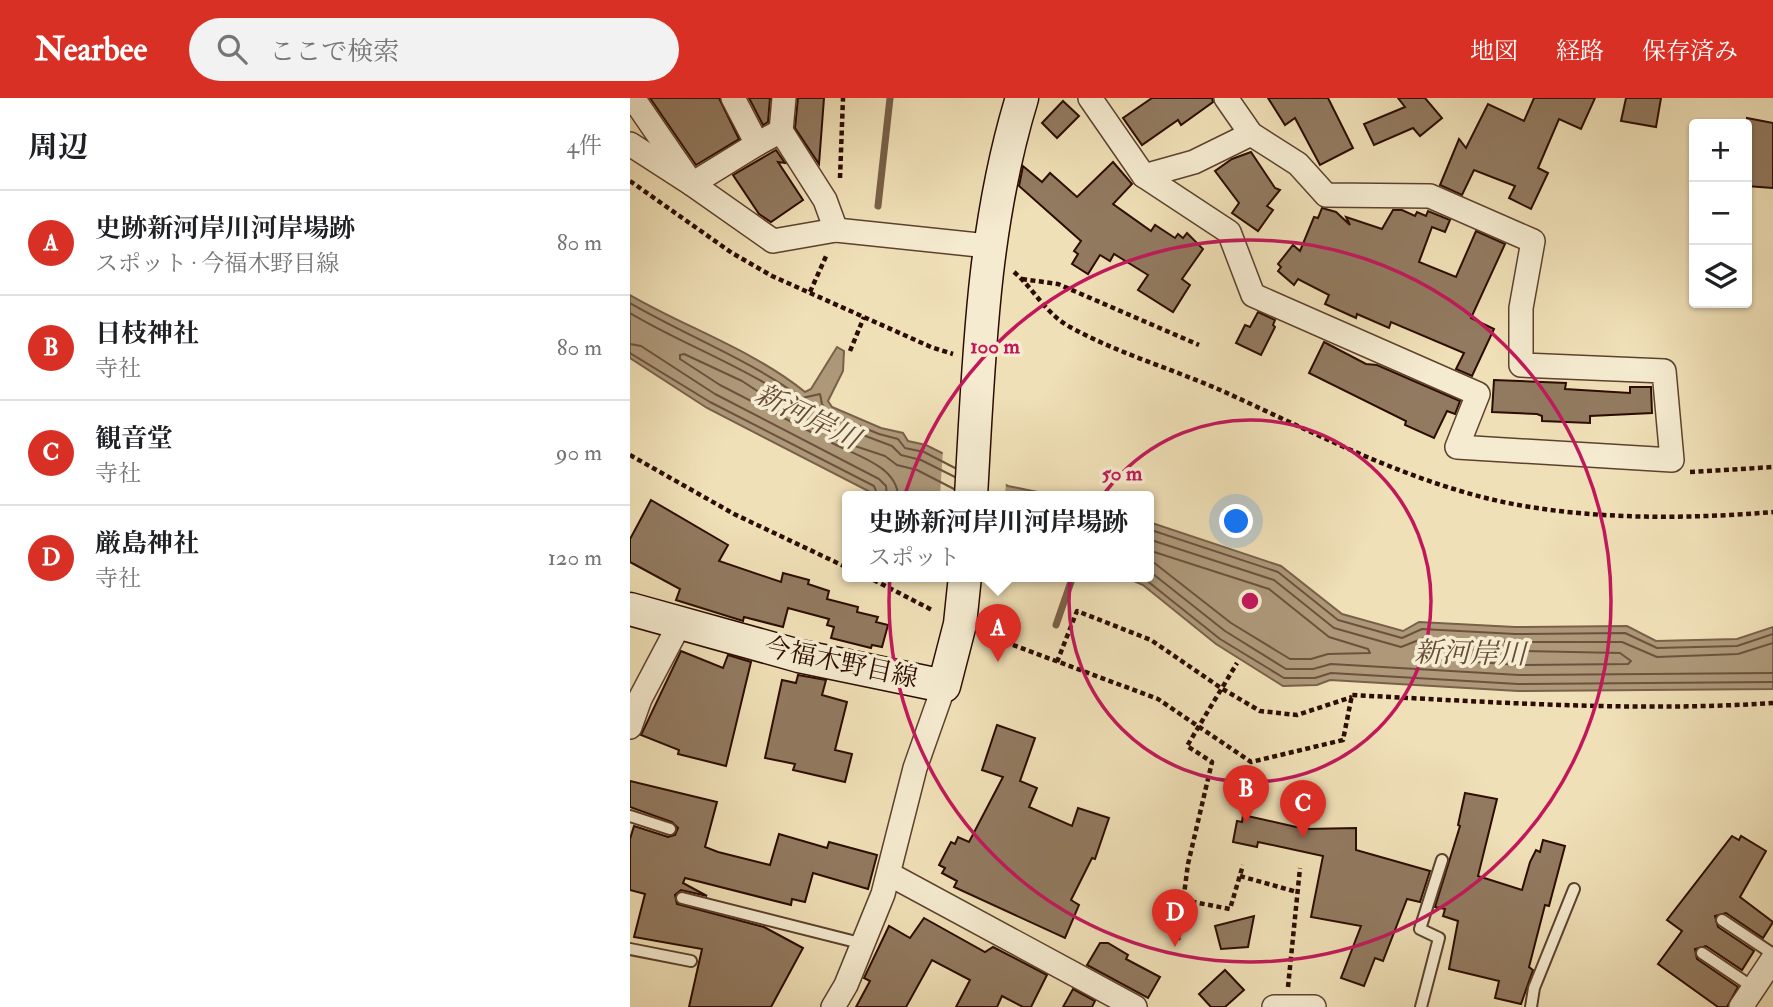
<!DOCTYPE html>
<html lang="ja">
<meta charset="utf-8">
<style>
body{margin:0;font-family:"IM FELL Double Pica","Noto Serif JP",serif;background:#f2f2f2;color:#202124}
.controls{position:absolute;right:21px;top:21px;display:grid;overflow:hidden;border-radius:7px;box-shadow:0 2px 5px #0004}
.controls button{width:63px;height:63px;display:grid;place-items:center;padding:0;border:0;border-bottom:2px solid #e0e0e0;background:#fff;color:#202124;font:35px sans-serif}
.you{position:absolute;left:607px;top:424px;width:24px;height:24px;margin:-18px;border:5px solid #fff;border-radius:50%;background:#1a73e8;box-shadow:0 0 0 10px #1a73e833}
.badge{display:grid;place-items:center;width:46px;height:46px;border-radius:50%;background:#d93025;color:#fff;font-size:23px;font-weight:700}
.pin{position:absolute;translate:-50% -58px;filter:drop-shadow(0 2px 4px #0008)}
.pin::after{content:'';position:absolute;top:37px;width:24px;height:21px;background:inherit;clip-path:polygon(0 0,100% 0,50% 100%)}
.popup{position:absolute;left:212px;top:393px;width:312px;height:91px;box-sizing:border-box;display:grid;place-content:center;border-radius:7px;background:#fff;filter:drop-shadow(0 2px 5px #0005);font-size:23px;white-space:nowrap;color:#757577}
.popup b{font-size:26px;color:#202124}
.popup::after{content:'';position:absolute;left:50%;top:100%;margin-left:-14px;border:14px solid transparent;border-top-color:#fff}
.list{margin:0;padding:0;list-style:none}
h2{display:flex;justify-content:space-between;align-items:center;height:91px;margin:0;padding:0 28px;font-size:30px}
h2 small{font-size:23px;font-weight:400;color:#757577}
.list li{display:grid;grid-template-columns:46px 1fr auto;gap:21px;align-items:center;box-sizing:border-box;height:105px;padding:0 28px;border-top:2px solid #e0e0e0}
.list b{display:block;font-size:26px;white-space:nowrap}
.list p{margin:0;font-size:23px;white-space:nowrap;color:#757577}
.list em{font-size:23px;font-style:normal;color:#757577}
.icon{flex:none;width:38px;height:38px;fill:none;stroke:currentColor;stroke-width:2;stroke-linecap:round;stroke-linejoin:round}
.map{position:relative;flex:none;width:1143px;height:909px;overflow:hidden}
header{display:flex;align-items:center;gap:42px;box-sizing:border-box;height:98px;padding:0 35px;background:#d93025;color:#fff}
header strong{font-size:33px}
nav{display:flex;gap:38px;margin-inline-start:auto;font-size:24px}
.search{width:490px;height:63px;background:#f2f2f2;display:flex;align-items:center;gap:18px;box-sizing:border-box;padding:0 24px;border-radius:38px;color:#757577;font-size:26px}
main{display:flex}
aside{flex:1;background:#fff}
.map>svg:first-child{display:block}
.water{fill:#ad9879;stroke:#796049;stroke-width:2}
.pier{fill:#f0e0b7}
.lines{fill:none;stroke-linecap:round;stroke-linejoin:round}
.shore{stroke:#6c523d;stroke-width:2}
.stream{stroke:#796049;stroke-width:7}
.building{fill:#927a60;stroke:#2c0c01;stroke-width:2}
.service-casing{stroke:#5d412e;stroke-width:14}
.minor-casing{stroke:#5d412e;stroke-width:26}
.secondary-casing{stroke:#2c0c01;stroke-width:35}
.path{stroke:#2c0c01;stroke-width:4.5;stroke-dasharray:5 3.5;stroke-linecap:butt}
.service{stroke:#f5ebd0;stroke-width:10}
.minor{stroke:#f5ebd0;stroke-width:23}
.secondary{stroke:#f5ebd0;stroke-width:32}
.ring{fill:none;stroke:#c2185b;stroke-width:3.5}
.labels{text-anchor:middle;dominant-baseline:central;stroke-width:7;stroke-linejoin:round;paint-order:stroke}
.street-label{font-size:26px;fill:#2c0c01;stroke:#f5ebd0}
.water-label{font-size:28px;font-style:italic;fill:#664b37;stroke:#f5ebd0}
.centre{fill:#c2185b;stroke:#f5ebd0;stroke-width:3.5}
.ring-label{font-size:21px;text-anchor:middle;font-weight:bold;fill:#c2185b;stroke:#f5ebd0;stroke-width:7;stroke-linejoin:round;paint-order:stroke}
</style>
<header>
<strong>Nearbee</strong>
<div class="search"><svg class="icon" aria-label="search" viewBox="0 0 24 24"><circle cx="10" cy="10" r="6"/><path d="M15 15l6 6"/></svg>ここで検索</div>
<nav><a>地図</a><a>経路</a><a>保存済み</a></nav>
</header>
<main>
<aside>
<h2>周辺<small>4件</small></h2>
<ul class="list">
<li><span class="badge">A</span><div><b>史跡新河岸川河岸場跡</b><p>スポット · 今福木野目線</p></div><em>80 m</em></li>
<li><span class="badge">B</span><div><b>日枝神社</b><p>寺社</p></div><em>80 m</em></li>
<li><span class="badge">C</span><div><b>観音堂</b><p>寺社</p></div><em>90 m</em></li>
<li><span class="badge">D</span><div><b>厳島神社</b><p>寺社</p></div><em>120 m</em></li>
</ul>
</aside>
<div class="map">
<svg width="1143" height="909" viewBox="0 0 1143 909">
<rect width="100%" height="100%" fill="#f0e0b7"/>
<filter id="stains"><feTurbulence type="fractalNoise" baseFrequency=".00286" numOctaves="4"/><feColorMatrix values="0 0 0 0 .2 0 0 0 0 .09 0 0 0 0 .02 0 0 0 .5 -.17"/></filter>
<radialGradient id="worn" r=".72"><stop offset=".6" stop-color="#630" stop-opacity="0"/><stop offset="1" stop-color="#630" stop-opacity=".3"/></radialGradient>
<g class="water">
<path d="M 0,197 C 57,230 123,252 175,294 L 181,291 L 207,249 L 214,253 L 213,273 L 198,303 L 202,309 L 251,330 L 273,335 L 278,343 L 296,347 L 378,388 L 427,398 L 244,396 L 77,310 L 0,260 Z"/>
<path d="M 519,424 L 651,468 L 712,516 L 773,533 L 789,524 L 885,529 L 997,528 L 1026,543 L 1107,541 L 1143,529 L 1143,591 L 888,593 L 700,582 L 687,587 L 653,588 L 586,546 L 513,487 L 493,478 L 518,478 Z"/>
</g>
<path class="pier" d="M 313,352 L 376,383 L 375,398 L 310,398 Z"/>
<g class="lines">
<g class="shore">
<path d="M 0,205 C 57,238 118,261 172,300 L 190,296 L 192,306 L 200,316 L 249,336 L 268,341 L 275,350 L 294,354 L 325,370"/>
<path d="M 0,215 C 47,243 98,262 145,291 C 158,300 166,310 183,309 L 196,323 L 262,348 L 271,357 L 291,362 L 325,379"/>
<path d="M 0,246 L 11,248 L 85,296 L 249,381 L 256,388 L 257,398"/>
<path d="M 0,255 L 80,304 L 244,388 L 248,398"/>
<path d="M 54,256 L 112,283 L 164,317 L 177,320 L 185,333 L 181,334 L 90,287 L 50,261 L 50,257 Z"/>
<path d="M 268,398 C 267,368 225,357 202,345 L 201,340 L 255,358 L 267,367 L 287,372 L 324,391"/>
<path d="M 518,431 L 648,474 L 708,522 L 772,540 L 792,531 L 885,536 L 995,535 L 1027,550 L 1107,548 L 1143,536"/>
<path d="M 518,441 L 644,482 L 704,530 L 771,549 L 794,540 L 885,544 L 992,544 L 1027,559 L 1108,556 L 1143,545"/>
<path d="M 518,452 L 639,491 L 699,539 L 738,551 L 740,555 L 698,556 L 681,561 L 660,561 L 601,525 L 518,460"/>
<path d="M 518,472 L 595,533 L 656,571 L 683,571 L 701,566 L 889,577 L 1143,575"/>
<path d="M 511,478 L 590,541 L 654,580 L 685,580 L 701,575 L 888,586 L 1143,584"/>
<path d="M 797,551 L 990,555 L 1001,563 L 998,566 L 889,567 L 790,560 L 789,555 Z"/>
</g>
<g class="stream">
<path d="M 248,108 L 260,0"/>
<path d="M 426,527 L 443,478"/>
</g>
</g>
<g class="building">
<path d="M 20,0 L 89,0 L 109,41 L 66,67 Z"/>
<path d="M 119,0 L 140,0 L 138,24 L 133,27 Z"/>
<path d="M 168,0 L 194,0 L 189,66 L 165,30 Z"/>
<path d="M 522,0 L 582,0 L 583,4 L 551,27 L 548,22 L 512,47 L 493,20 Z"/>
<path d="M 638,0 L 698,0 L 723,50 L 690,67 L 665,20 L 655,27 Z"/>
<path d="M 768,0 L 795,0 L 812,20 L 790,38 L 783,30 L 744,47 L 734,26 L 775,9 Z"/>
<path d="M 904,0 L 965,0 L 951,31 L 929,21 L 908,70 L 918,75 L 901,111 L 879,100 L 885,88 L 844,72 L 832,97 L 810,87 L 829,41 L 836,50 L 858,6 L 894,23 Z"/>
<path d="M 996,0 L 1031,0 L 1026,29 L 991,23 Z"/>
<path d="M 433,3 L 449,18 L 427,40 L 412,25 Z"/>
<path d="M 1117,20 L 1143,25 L 1143,90 L 1117,88 Z"/>
<path d="M 146,52 L 155,65 L 148,64 L 173,102 L 141,124 L 129,116 L 103,77 Z"/>
<path d="M 621,54 L 645,90 L 650,92 L 637,108 L 643,112 L 628,133 L 602,115 L 609,105 L 585,73 L 602,61 Z"/>
<path d="M 483,64 L 502,86 L 483,106 L 521,133 L 525,127 L 545,140 L 548,136 L 553,140 L 557,135 L 573,151 L 552,181 L 560,187 L 543,214 L 508,192 L 518,177 L 484,156 L 480,163 L 470,157 L 458,176 L 442,166 L 448,156 L 444,153 L 451,143 L 389,88 L 393,68 L 412,84 L 420,75 L 447,99 Z"/>
<path d="M 692,110 L 706,114 L 720,127 L 716,119 L 752,131 L 763,112 L 772,112 L 785,118 L 787,114 L 796,118 L 798,113 L 820,122 L 815,134 L 802,129 L 789,164 L 826,179 L 846,133 L 875,146 L 841,220 L 864,231 L 842,278 L 826,271 L 834,255 L 761,224 L 759,230 L 727,216 L 726,220 L 695,206 L 699,197 L 668,181 L 664,187 L 648,173 L 651,169 L 648,166 L 663,147 L 670,153 L 684,119 L 688,120 Z"/>
<path d="M 628,214 L 645,222 L 643,227 L 645,229 L 631,257 L 606,245 L 615,227 L 620,229 Z"/>
<path d="M 694,244 L 736,266 L 747,267 L 830,303 L 825,316 L 817,313 L 804,340 L 775,327 L 776,323 L 679,275 Z"/>
<path d="M 864,282 L 936,285 L 935,291 L 1000,295 L 1000,289 L 1021,289 L 1022,315 L 960,318 L 960,325 L 912,323 L 912,318 L 907,316 L 862,314 Z"/>
<path d="M 21,402 L 98,447 L 89,463 L 151,484 L 153,475 L 179,482 L 178,486 L 199,493 L 197,501 L 228,509 L 227,514 L 248,519 L 246,524 L 258,527 L 252,549 L 242,547 L 241,550 L 201,540 L 204,529 L 197,527 L 199,521 L 158,510 L 153,529 L 114,519 L 113,523 L 46,502 L 50,491 L 0,464 L 0,441 Z"/>
<path d="M 51,553 L 93,570 L 98,557 L 121,564 L 96,668 L 48,656 L 49,652 L 11,637 Z"/>
<path d="M 168,577 L 196,582 L 192,597 L 217,604 L 205,652 L 222,656 L 215,684 L 163,672 L 165,666 L 135,660 L 152,582 L 166,585 Z"/>
<path d="M 367,627 L 405,640 L 390,683 L 407,690 L 399,709 L 442,728 L 448,710 L 479,720 L 465,761 L 462,760 L 441,802 L 449,807 L 435,840 L 324,789 L 327,783 L 312,775 L 315,770 L 309,767 L 321,744 L 325,746 L 328,739 L 339,744 L 373,679 L 352,672 Z"/>
<path d="M 0,683 L 87,704 L 75,749 L 88,754 L 140,767 L 149,736 L 197,750 L 199,744 L 247,757 L 238,791 L 183,775 L 175,804 L 162,801 L 161,807 L 55,780 L 53,785 L 77,798 L 51,792 L 45,797 L 47,806 L 134,829 L 173,850 L 141,909 L 59,909 L 72,851 L 4,839 L 15,796 L 0,792 L 0,741 L 4,728 L 38,739 L 45,737 L 48,730 L 42,724 L 0,709 Z"/>
<path d="M 835,695 L 867,701 L 848,778 L 892,792 L 900,764 L 906,752 L 910,754 L 913,742 L 935,748 L 919,808 L 915,807 L 899,869 L 903,872 L 891,906 L 865,900 L 869,883 L 819,871 L 828,823 L 813,818 L 815,811 L 805,809 L 830,728 L 828,727 Z"/>
<path d="M 613,717 L 675,731 L 726,730 L 726,752 L 800,773 L 790,804 L 777,801 L 753,863 L 745,860 L 734,888 L 711,880 L 731,828 L 681,819 L 693,758 L 628,744 L 627,749 L 603,744 L 607,723 L 612,724 Z"/>
<path d="M 1102,738 L 1109,742 L 1111,738 L 1136,753 L 1110,799 L 1143,824 L 1133,840 L 1096,815 L 1085,818 L 1088,829 L 1124,853 L 1112,872 L 1076,848 L 1065,851 L 1067,861 L 1108,889 L 1097,909 L 1088,909 L 1028,866 L 1052,833 L 1037,822 Z"/>
<path d="M 624,818 L 618,849 L 591,851 L 585,828 Z"/>
<path d="M 294,820 L 355,854 L 363,849 L 417,877 L 401,909 L 393,909 L 372,898 L 367,909 L 326,909 L 340,882 L 302,862 L 276,909 L 226,909 L 240,883 L 234,880 L 259,828 L 280,840 Z"/>
<path d="M 470,845 L 478,845 L 498,857 L 496,861 L 530,879 L 518,900 L 457,867 Z"/>
<path d="M 595,872 L 614,892 L 595,909 L 581,909 L 569,896 Z"/>
<path d="M 443,891 L 465,903 L 462,909 L 433,909 Z"/>
</g>
<g class="lines">
<g class="service-casing">
<g id="service">
<path d="M 0,718 L 40,731"/>
<path d="M 52,800 L 234,846"/>
<path d="M 1092,822 L 1143,856"/>
<path d="M 0,851 L 61,863"/>
<path d="M 1072,855 L 1124,890"/>
<path d="M 791,909 L 809,840 L 790,831 L 812,762"/>
<path d="M 901,909 L 904,890 L 944,791"/>
</g>
</g>
<g class="minor-casing">
<g id="minor">
<path d="M 3,0 L 62,86 L 143,143 L 206,132 L 358,148"/>
<path d="M 103,0 L 127,46 L 151,33 L 154,0"/>
<path d="M 460,0 L 514,78 L 599,134 L 623,197 L 848,296 L 827,349 L 1042,362 L 1034,273 L 891,267 L 891,210 L 903,143 L 800,98 L 696,97 L 668,66 L 621,36 L 596,0"/>
<path d="M 151,33 L 195,102 L 206,132"/>
<path d="M 0,46 L 62,86 L 127,46"/>
<path d="M 514,78 L 564,64 L 621,36"/>
<path d="M 0,629 L 10,601 L 49,527"/>
<path d="M 259,776 L 505,909"/>
<path d="M 203,909 L 216,887 L 253,796 L 285,670 L 314,588"/>
<path d="M 644,909 L 684,909"/>
<path d="M 1111,909 L 1143,861"/>
</g>
</g>
<g class="secondary-casing">
<g id="secondary">
<path d="M 341,398 C 349,262 352,131 392,0"/>
<path d="M 0,511 L 169,558 L 314,588 L 330,526 L 335,478"/>
</g>
</g>
<g class="path">
<path d="M 210,80 L 213,0"/>
<path d="M 0,83 L 102,155 L 142,178 L 301,249 L 323,256"/>
<path d="M 384,174 C 404,191 416,216 440,229 C 489,256 546,272 597,295 C 687,336 780,385 878,405 C 963,422 1057,421 1143,414"/>
<path d="M 392,181 L 428,186 L 569,247"/>
<path d="M 180,194 L 197,156"/>
<path d="M 220,253 L 234,219"/>
<path d="M 0,357 L 104,416 L 218,470"/>
<path d="M 1060,374 L 1143,369"/>
<path d="M 236,478 L 304,513"/>
<path d="M 359,538 L 528,601 L 621,664 L 713,642 L 722,597 C 860,604 1005,614 1143,605"/>
<path d="M 427,564 L 447,513 L 521,542 L 591,590 L 630,613 L 667,617 L 722,599"/>
<path d="M 610,778 L 667,794"/>
<path d="M 553,802 L 600,811 L 613,767"/>
<path d="M 548,842 L 558,766 L 582,664 L 557,648 L 607,565"/>
<path d="M 658,889 L 670,770"/>
</g>
<use href="#service" class="service"/>
<use href="#minor" class="minor"/>
<use href="#secondary" class="secondary"/>
</g>
<g class="ring">
<circle cx="620" cy="503" r="181"/>
<circle cx="620" cy="503" r="361"/>
</g>
<g class="labels">
<g class="street-label">
<text transform="translate(211 565) rotate(12)">今福木野目線</text>
</g>
<g class="water-label">
<text transform="translate(177 319) rotate(26)">新河岸川</text>
<text transform="translate(840 556) rotate(1)">新河岸川</text>
</g>
</g>
<circle cx="620" cy="503" r="10" class="centre"/>
<g class="ring-label">
<text x="365" y="255">100 m</text>
<text x="492" y="382">50 m</text>
</g>
<rect width="100%" height="100%" filter="url(#stains)"/>
<rect width="100%" height="100%" fill="url(#worn)"/>
</svg>
<div class="controls">
<button>+</button>
<button>−</button>
<button><svg class="icon" aria-label="layers" viewBox="0 0 24 24"><path d="M12 4l9 5-9 5-9-5zM3 14l9 5 9-5"/></svg></button>
</div>
<div class="you"></div>
<div class="pin badge" style="left:368px;top:564px">A</div>
<div class="popup"><b>史跡新河岸川河岸場跡</b>スポット</div>
<div class="pin badge" style="left:616px;top:725px">B</div>
<div class="pin badge" style="left:673px;top:740px">C</div>
<div class="pin badge" style="left:545px;top:849px">D</div>
</div>
</main>
